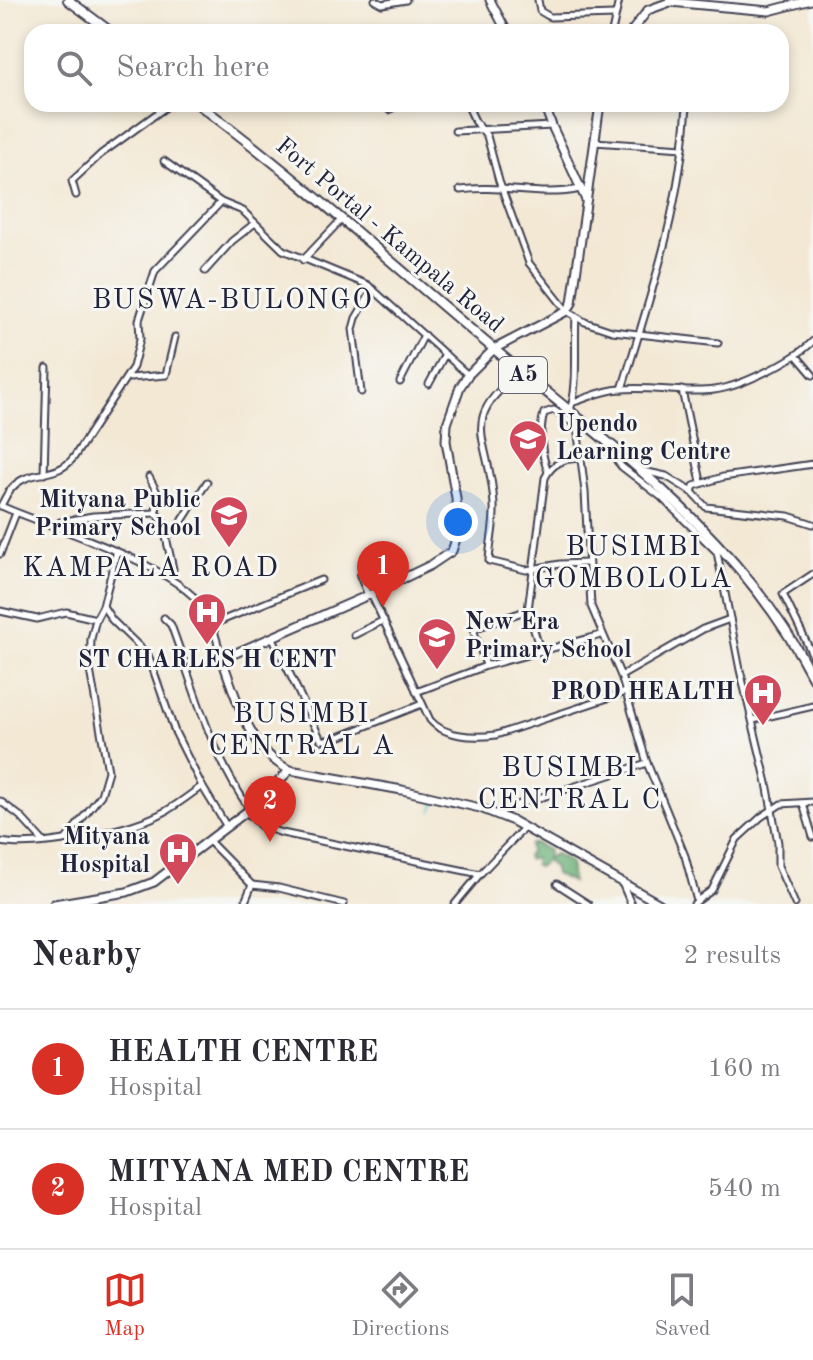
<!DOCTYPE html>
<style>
body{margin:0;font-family:"Old Standard TT",serif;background:#f7f7f7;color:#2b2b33}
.you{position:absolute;left:458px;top:522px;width:28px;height:28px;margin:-20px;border:6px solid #fff;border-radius:50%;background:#1a73e8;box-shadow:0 0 0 12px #1a73e833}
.badge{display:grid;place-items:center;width:52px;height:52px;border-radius:50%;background:#d93025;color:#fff;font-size:26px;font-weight:700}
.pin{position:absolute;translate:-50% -66px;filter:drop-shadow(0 2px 4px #0008)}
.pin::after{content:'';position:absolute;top:42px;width:28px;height:24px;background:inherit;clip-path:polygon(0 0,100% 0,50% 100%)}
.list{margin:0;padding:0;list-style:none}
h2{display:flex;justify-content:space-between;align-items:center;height:104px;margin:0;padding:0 32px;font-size:34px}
h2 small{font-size:26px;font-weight:400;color:#7c7c81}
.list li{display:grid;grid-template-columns:52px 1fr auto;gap:24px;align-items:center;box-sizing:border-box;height:120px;padding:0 32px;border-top:2px solid #e1e1e2}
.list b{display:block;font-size:30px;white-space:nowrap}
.list p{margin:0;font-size:26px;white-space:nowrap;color:#7c7c81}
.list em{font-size:26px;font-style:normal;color:#7c7c81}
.icon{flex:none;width:44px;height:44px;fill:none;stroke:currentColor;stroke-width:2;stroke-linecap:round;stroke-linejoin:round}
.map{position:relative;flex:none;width:813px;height:904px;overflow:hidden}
.search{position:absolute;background:#fff;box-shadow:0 4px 12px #0003;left:24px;right:24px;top:24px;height:88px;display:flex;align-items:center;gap:20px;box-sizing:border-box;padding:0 28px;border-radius:24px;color:#7c7c81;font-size:30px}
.sheet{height:344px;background:#fff}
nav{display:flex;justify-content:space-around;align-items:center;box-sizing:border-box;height:112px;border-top:2px solid #e1e1e2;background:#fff;font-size:22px;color:#7c7c81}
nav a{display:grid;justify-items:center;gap:4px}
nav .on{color:#d93025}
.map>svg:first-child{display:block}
.forest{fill:#68ae74;stroke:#456858;stroke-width:2}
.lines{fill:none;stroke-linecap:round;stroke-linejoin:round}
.stream{stroke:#5dc9d5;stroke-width:2}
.minor-casing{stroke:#414052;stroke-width:9}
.tertiary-casing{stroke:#414052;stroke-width:11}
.secondary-casing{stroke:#414052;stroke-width:11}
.primary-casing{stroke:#414052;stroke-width:12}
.minor{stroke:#fff;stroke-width:5}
.tertiary{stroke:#fff;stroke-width:7}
.secondary{stroke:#fff;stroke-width:7}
.primary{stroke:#fff;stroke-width:8}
.labels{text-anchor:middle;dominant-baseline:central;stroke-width:6;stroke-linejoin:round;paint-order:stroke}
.shield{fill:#f6f6f2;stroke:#626272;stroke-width:2}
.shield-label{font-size:22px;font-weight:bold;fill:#22223b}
.street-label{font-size:24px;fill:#22223b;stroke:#f6f6f2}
.poi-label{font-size:24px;font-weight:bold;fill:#22223b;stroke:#f6f6f2;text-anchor:end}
.quarter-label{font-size:28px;letter-spacing:2px;fill:#22223b;stroke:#f6f6f2}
</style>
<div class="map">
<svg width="813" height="904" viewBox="0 0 813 904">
<rect width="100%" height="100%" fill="#f6f6f2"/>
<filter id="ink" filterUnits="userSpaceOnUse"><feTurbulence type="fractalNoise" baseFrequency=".0125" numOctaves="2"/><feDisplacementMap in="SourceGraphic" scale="16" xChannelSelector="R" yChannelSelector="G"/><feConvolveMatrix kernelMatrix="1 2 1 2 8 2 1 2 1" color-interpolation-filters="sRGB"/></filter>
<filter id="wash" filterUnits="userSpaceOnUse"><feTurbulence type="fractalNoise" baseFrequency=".006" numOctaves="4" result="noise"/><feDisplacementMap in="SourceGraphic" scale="32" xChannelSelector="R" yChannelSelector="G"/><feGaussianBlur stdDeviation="1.8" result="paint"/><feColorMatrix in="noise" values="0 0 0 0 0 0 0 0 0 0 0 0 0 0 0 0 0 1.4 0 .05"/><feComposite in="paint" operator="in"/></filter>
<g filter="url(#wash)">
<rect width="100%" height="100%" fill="#f3e8d4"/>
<path class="forest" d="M 534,843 L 548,850 L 547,858 L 555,854 L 570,862 L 572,882 L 555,874 L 554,868 L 546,861 L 538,867 L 534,865 L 534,858 L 528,860 L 526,857 L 530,853 L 529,845 Z"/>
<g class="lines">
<path class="stream" d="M 432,811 L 435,803"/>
</g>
</g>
<g filter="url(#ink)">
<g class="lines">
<g class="minor-casing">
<g id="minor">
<path d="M 375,0 L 382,4 L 406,0"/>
<path d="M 538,0 L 540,11 L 550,17 L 615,15"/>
<path d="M 612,32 L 619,0"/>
<path d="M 467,104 L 475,121 L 487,136 L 499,181 L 529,263 L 567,311 L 585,322 L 612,331 L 718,343"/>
<path d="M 389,110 L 399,104"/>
<path d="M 455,131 L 552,126"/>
<path d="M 594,142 L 683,148"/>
<path d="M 164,161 L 221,202"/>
<path d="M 460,190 C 501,184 540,198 580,189"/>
<path d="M 76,195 L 72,181 L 101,154 L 170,104"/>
<path d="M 303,260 L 341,220"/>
<path d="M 205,271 L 232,241 L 255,223"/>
<path d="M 796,355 L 813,375"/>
<path d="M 521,372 C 455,421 491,438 494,505 C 495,523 490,542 489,561 L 526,570 L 560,564 L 587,563"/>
<path d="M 130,378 L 166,375 L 175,337"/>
<path d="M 400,382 L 424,335"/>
<path d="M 429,384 L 445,354"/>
<path d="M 622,389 C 652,292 681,206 687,104"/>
<path d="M 682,390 L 701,482"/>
<path d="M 361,392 L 353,329 L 356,318 L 373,289"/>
<path d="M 574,402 C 590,397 603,390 621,389 C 652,386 684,394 714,390 C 740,387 795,360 813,341"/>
<path d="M 569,411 C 579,395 574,339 576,317"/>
<path d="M 576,418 L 585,492 L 591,606 L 621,676 L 647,763 L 685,856 L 697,901 L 694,904"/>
<path d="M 617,452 L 617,461 L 622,467 L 661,497 L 717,552 L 740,670 L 767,783 L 778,843 L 778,866 L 795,904"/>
<path d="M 548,471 C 541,455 539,430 544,413 L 554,410 L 577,426"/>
<path d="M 643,471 L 666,476 L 692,492 L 694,486 L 723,477 L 813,464"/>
<path d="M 44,474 L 47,368"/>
<path d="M 149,477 L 158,494 L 156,513 L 165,524 L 166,536"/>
<path d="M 692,492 L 706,507 L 788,516 L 813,524"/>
<path d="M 1,506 C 4,500 7,493 11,489 C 29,467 56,481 74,457 L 133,367 L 140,339 L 139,320 L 155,271 L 221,202 L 243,211 L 283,250 L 368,285 L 468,375"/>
<path d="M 1,506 C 56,530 168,561 203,607 C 213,621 217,642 222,659"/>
<path d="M 57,529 L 60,522 L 93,516 L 156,513"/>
<path d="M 0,554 L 16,513"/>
<path d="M 116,554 L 103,606 L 112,620 L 148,655 L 175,732 L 202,786 L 227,827"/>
<path d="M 813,574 L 783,594 L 813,656"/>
<path d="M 170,578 L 173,569 L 166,537 L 179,526 L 207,482"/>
<path d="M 371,594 L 430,720 C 444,737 475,738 496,735 L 626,692"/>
<path d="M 368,595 L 360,576 L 388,563"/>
<path d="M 0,611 L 37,619 L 66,612 L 96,619 L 103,606"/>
<path d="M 164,618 L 171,625 C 194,687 211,756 250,809"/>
<path d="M 211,625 L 321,580"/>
<path d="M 354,635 L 384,620"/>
<path d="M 273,638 L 321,740 L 331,740 L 422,704"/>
<path d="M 540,650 L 528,610 L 545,478 C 552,463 566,457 581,459"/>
<path d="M 486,665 L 474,632 L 476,628 L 528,610"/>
<path d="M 621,676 L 703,629 L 730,619"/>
<path d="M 416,692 L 486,666 L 601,635"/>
<path d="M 753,720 L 813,706"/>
<path d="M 0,801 L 20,816 L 43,841"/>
<path d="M 803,804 L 813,837"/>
<path d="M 247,812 L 261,826 L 282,833 L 480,874 L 524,828"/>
<path d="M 497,814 L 514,806 L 647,763"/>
<path d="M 66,839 L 101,795 L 108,771 L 90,670 L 91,639 L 96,619"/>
<path d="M 209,841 L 252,885 L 279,888 L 344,904"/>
<path d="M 0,842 C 39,849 131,831 166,811 C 178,804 190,795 202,786"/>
<path d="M 622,883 L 631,904"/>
<path d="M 557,884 L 588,904"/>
<path d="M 697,901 L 712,890 L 737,839 L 761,817 L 781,804 L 813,802"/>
<path d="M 244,904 L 252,885"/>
<path d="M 455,904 L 480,874"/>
</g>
</g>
<g class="tertiary-casing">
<g id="tertiary">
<path d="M 490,0 L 507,32"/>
<path d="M 544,104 L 552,126 L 586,200"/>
</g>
</g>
<g class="secondary-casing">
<g id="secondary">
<path d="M 631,32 L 648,10 L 670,2 L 769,11 L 811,0"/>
<path d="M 290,770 C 251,753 235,696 222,659 L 371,594 L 431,565 L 452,551 L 458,533 L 456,498 L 446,441 L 447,424 L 460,387 L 468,375 L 494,349 L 567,311 L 572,303 L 600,104"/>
<path d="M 54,904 L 127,892 L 154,882 L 250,809 L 290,770 L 402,790 L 480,808 L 513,821 L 660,904"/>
</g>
</g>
<g class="primary-casing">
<g id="primary">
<path d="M 68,0 L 111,32"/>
<path d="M 198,104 C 297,177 388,260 482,339 C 603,441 739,533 813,678"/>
</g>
</g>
<use href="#minor" class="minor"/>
<use href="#tertiary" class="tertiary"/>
<use href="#secondary" class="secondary"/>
<use href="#primary" class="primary"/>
</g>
</g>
<defs>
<g id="school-pin" transform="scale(2)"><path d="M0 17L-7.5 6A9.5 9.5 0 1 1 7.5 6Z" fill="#d1495b" stroke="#f6f6f2"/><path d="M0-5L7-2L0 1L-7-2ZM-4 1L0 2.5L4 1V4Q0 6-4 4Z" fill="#fff"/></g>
<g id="hospital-pin" transform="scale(2)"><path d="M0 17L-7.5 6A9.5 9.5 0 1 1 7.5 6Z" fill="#d1495b" stroke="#f6f6f2"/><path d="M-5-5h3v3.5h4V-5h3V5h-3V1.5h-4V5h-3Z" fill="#fff"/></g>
</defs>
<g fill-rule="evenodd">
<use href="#school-pin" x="528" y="439"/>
<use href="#school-pin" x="229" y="515"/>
<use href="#hospital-pin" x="207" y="612"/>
<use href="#school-pin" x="437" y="637"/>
<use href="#hospital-pin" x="763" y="693"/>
<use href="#hospital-pin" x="178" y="852"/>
</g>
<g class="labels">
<rect class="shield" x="499" y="357" width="48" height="36" rx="6"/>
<g class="shield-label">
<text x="523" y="375">A5</text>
</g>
<g class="street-label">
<text transform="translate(389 236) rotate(40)">Fort Portal - Kampala Road</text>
</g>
<g class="poi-label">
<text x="556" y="425" text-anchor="start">Upendo<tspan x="556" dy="28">Learning Centre</tspan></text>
<text x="201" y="501">Mityana Public<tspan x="201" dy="28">Primary School</tspan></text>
<text x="465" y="623" text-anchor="start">New Era<tspan x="465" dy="28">Primary School</tspan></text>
<text x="207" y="661" text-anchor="middle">ST CHARLES H CENT</text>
<text x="735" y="693">PROD HEALTH</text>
<text x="150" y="838">Mityana<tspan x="150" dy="28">Hospital</tspan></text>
</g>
<g class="quarter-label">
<text x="233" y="301">BUSWA-BULONGO</text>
<text x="634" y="548">BUSIMBI<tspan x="634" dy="32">GOMBOLOLA</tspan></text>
<text x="151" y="569">KAMPALA ROAD</text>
<text x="302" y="715">BUSIMBI<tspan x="302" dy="32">CENTRAL A</tspan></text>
<text x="570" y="769">BUSIMBI<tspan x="570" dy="32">CENTRAL C</tspan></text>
</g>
</g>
</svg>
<div class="you"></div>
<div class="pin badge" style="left:383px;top:607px">1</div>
<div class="pin badge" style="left:270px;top:842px">2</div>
<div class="search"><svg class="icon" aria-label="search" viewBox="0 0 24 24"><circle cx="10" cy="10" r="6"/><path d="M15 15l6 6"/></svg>Search here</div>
</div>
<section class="sheet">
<h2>Nearby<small>2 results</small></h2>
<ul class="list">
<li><span class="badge">1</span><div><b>HEALTH CENTRE</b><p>Hospital</p></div><em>160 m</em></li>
<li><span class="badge">2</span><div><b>MITYANA MED CENTRE</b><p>Hospital</p></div><em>540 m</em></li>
</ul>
</section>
<nav>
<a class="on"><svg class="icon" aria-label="map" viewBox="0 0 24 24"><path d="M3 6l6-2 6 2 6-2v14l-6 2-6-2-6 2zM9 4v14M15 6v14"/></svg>Map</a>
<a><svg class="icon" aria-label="directions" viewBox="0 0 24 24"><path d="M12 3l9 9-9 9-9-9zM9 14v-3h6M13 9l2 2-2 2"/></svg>Directions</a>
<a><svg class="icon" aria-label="saved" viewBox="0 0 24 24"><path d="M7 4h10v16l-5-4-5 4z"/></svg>Saved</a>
</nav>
